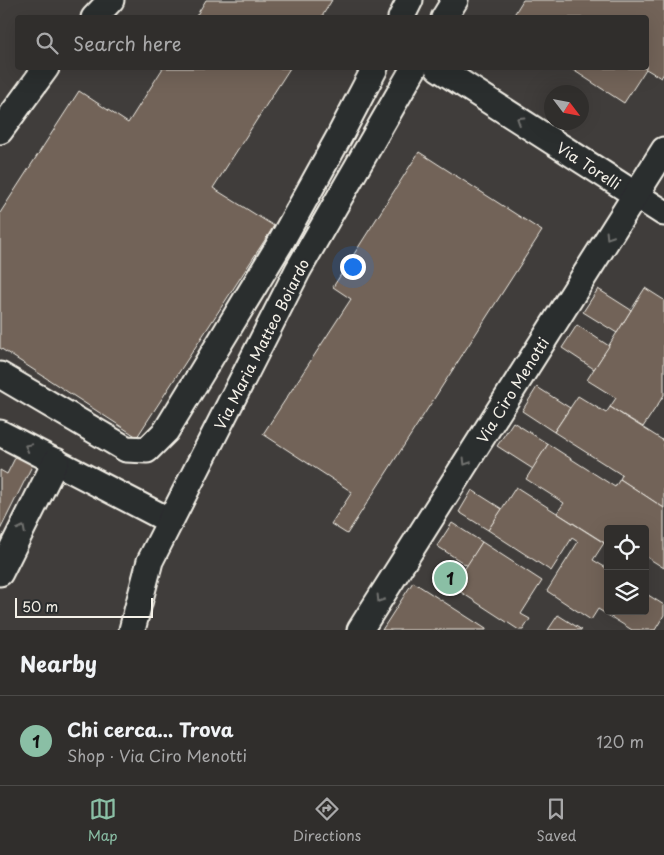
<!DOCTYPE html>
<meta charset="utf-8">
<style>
body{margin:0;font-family:"Playpen Sans",sans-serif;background:#383634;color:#f1f3f6}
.controls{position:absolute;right:15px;bottom:15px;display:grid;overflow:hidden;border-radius:5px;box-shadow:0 5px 20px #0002}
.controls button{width:45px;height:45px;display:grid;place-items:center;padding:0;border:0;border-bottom:1px solid #4b4a48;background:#302e2c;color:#f1f3f6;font:25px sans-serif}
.compass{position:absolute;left:544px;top:85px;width:45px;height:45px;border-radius:50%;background:#302e2c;box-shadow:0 5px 20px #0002;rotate:122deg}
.scale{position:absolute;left:15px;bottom:12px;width:138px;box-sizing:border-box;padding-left:5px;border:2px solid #f4f1e8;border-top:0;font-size:14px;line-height:18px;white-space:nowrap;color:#f4f1e8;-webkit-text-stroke:4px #2a2d2e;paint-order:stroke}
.you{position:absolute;left:352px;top:266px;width:18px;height:18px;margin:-12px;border:4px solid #fff;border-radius:50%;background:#1a73e8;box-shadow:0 0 0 8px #1a73e833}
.badge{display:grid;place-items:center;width:32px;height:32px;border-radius:50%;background:#8abfa5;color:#111;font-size:16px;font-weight:700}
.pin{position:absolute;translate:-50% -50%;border:2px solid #fff;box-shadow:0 1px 5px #0006}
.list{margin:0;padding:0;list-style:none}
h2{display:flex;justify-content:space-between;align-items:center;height:65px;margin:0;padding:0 20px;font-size:21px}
h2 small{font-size:16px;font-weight:400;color:#a8a8a9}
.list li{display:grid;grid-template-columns:32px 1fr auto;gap:15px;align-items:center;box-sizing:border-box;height:90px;padding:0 20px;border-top:1px solid #4b4a48}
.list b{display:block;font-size:19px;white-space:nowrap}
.list p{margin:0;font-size:16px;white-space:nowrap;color:#a8a8a9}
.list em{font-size:16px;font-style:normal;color:#a8a8a9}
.icon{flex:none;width:28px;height:28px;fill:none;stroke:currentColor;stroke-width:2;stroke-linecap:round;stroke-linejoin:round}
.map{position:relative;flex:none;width:664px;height:630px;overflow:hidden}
.search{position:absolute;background:#302e2c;box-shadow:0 5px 20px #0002;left:15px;right:15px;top:15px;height:55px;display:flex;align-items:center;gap:12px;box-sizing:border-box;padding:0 18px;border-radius:5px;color:#a8a8a9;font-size:19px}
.sheet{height:155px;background:#302e2c}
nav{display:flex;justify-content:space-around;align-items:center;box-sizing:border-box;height:70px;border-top:1px solid #4b4a48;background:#302e2c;font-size:14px;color:#a8a8a9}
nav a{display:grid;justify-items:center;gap:2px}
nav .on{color:#8abfa5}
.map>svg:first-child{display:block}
.building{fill:#726359;stroke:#f4f1e8}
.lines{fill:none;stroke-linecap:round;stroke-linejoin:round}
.minor-casing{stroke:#f4f1e8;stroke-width:29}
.minor{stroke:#2a2d2e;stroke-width:25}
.oneway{stroke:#71726f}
.labels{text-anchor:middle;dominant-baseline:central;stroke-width:4.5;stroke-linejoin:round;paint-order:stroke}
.street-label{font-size:15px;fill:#f4f1e8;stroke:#2a2d2e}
</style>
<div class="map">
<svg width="664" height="630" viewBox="0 0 664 630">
<rect width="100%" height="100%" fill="#403d3b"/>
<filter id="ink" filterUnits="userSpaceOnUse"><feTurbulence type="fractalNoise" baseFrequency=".02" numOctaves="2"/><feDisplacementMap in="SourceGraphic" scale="10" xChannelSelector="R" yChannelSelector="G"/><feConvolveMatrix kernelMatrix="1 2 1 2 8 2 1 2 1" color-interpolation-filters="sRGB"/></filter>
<g filter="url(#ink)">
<g class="building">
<path d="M 206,0 L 332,0 L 321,18 L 195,18 Z"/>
<path d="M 523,0 L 664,0 L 664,73 L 661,78 L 646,69 L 624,103 L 570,68 L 646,68 L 646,18 L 512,18 Z"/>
<path d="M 163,68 L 290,68 L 213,188 L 274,226 L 137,437 L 0,348 L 0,213 L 79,91 L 128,123 Z"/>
<path d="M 419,152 L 542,231 L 347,534 L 331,524 L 352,492 L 263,434 L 351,299 L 333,287 Z"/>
<path d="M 645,288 L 664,300 L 664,395 L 643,427 L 610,407 L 616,398 L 587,380 Z"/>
<path d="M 598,289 L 631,310 L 617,333 L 583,312 Z"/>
<path d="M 577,325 L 609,346 L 594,369 L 562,348 Z"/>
<path d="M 537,387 L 570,408 L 554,432 L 522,411 Z"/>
<path d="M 578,396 L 606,413 L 610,407 L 664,441 L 664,508 L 620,479 L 622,475 L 554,432 Z"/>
<path d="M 513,422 L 548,444 L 533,469 L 497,446 Z"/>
<path d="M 548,444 L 615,487 L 620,479 L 664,508 L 664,568 L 645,556 L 645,529 L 608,529 L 608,545 L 557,513 L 564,503 L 526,479 Z"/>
<path d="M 17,454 L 34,462 L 0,530 L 0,470 L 7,474 Z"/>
<path d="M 516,487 L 604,543 L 593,560 L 608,569 L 608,611 L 645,611 L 645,593 L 664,605 L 664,615 L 655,630 L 632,630 L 598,609 L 591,620 L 547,591 L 578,542 L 572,538 L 551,571 L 488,530 Z"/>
<path d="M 472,490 L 502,509 L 488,530 L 459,512 Z"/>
<path d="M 452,523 L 482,542 L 468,566 L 437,546 Z"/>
<path d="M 482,542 L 542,581 L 521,614 L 530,619 L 523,630 L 519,630 L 453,587 Z"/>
<path d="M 413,582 L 486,629 L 486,630 L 382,630 Z"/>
<path d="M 558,615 L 582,630 L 548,630 Z"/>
</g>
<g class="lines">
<g class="minor-casing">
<g id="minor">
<path d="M 94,18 L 111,0"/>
<path d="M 401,18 L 410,0"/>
<path d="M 444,18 L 455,0"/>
<path d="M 438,68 L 664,213"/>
<path d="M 0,131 L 46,68"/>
<path d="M 0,375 L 126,449 L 147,450 L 166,431 L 281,242 L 339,137 L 375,68"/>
<path d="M 0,433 L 170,521"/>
<path d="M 0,573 L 56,461"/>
<path d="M 132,630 L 150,561 L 298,270 L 414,68"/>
<path d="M 360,630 L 664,150"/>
</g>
</g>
<use href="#minor" class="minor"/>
</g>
<defs><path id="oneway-chevron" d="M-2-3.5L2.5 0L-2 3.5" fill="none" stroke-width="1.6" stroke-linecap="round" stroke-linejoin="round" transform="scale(1.25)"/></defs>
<g class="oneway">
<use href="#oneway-chevron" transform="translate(520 120) rotate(-148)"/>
<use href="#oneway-chevron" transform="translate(609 236) rotate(122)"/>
<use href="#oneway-chevron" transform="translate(28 447) rotate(-153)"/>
<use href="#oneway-chevron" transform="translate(466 462) rotate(122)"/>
<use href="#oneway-chevron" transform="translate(22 529) rotate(-63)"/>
<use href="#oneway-chevron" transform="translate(380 599) rotate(122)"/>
</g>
</g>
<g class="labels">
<g class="street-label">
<text transform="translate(589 165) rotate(33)">Via Torelli</text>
<text transform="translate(261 344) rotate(-63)">Via Maria Matteo Boiardo</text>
<text transform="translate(512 390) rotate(-58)">Via Ciro Menotti</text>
</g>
</g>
</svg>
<div class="controls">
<button><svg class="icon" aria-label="locate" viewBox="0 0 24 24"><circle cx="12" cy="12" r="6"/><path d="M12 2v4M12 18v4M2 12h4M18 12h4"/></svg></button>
<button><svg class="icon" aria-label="layers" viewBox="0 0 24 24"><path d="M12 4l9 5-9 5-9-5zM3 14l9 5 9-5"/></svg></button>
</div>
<svg class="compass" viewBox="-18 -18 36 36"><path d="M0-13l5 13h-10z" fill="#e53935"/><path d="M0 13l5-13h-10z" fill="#a8a8a9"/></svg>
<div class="scale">50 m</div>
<div class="you"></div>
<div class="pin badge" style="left:450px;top:578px">1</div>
<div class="search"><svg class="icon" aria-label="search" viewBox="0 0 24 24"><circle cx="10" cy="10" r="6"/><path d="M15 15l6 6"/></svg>Search here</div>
</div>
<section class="sheet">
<h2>Nearby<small></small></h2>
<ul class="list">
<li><span class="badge">1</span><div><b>Chi cerca... Trova</b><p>Shop · Via Ciro Menotti</p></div><em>120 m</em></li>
</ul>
</section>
<nav>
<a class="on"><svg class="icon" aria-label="map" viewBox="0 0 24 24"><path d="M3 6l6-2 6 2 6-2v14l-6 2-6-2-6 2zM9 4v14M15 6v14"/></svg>Map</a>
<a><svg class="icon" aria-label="directions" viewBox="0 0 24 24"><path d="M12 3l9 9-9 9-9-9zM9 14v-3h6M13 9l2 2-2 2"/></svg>Directions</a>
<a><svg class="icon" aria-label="saved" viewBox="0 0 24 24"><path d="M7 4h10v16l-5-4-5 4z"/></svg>Saved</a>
</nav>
